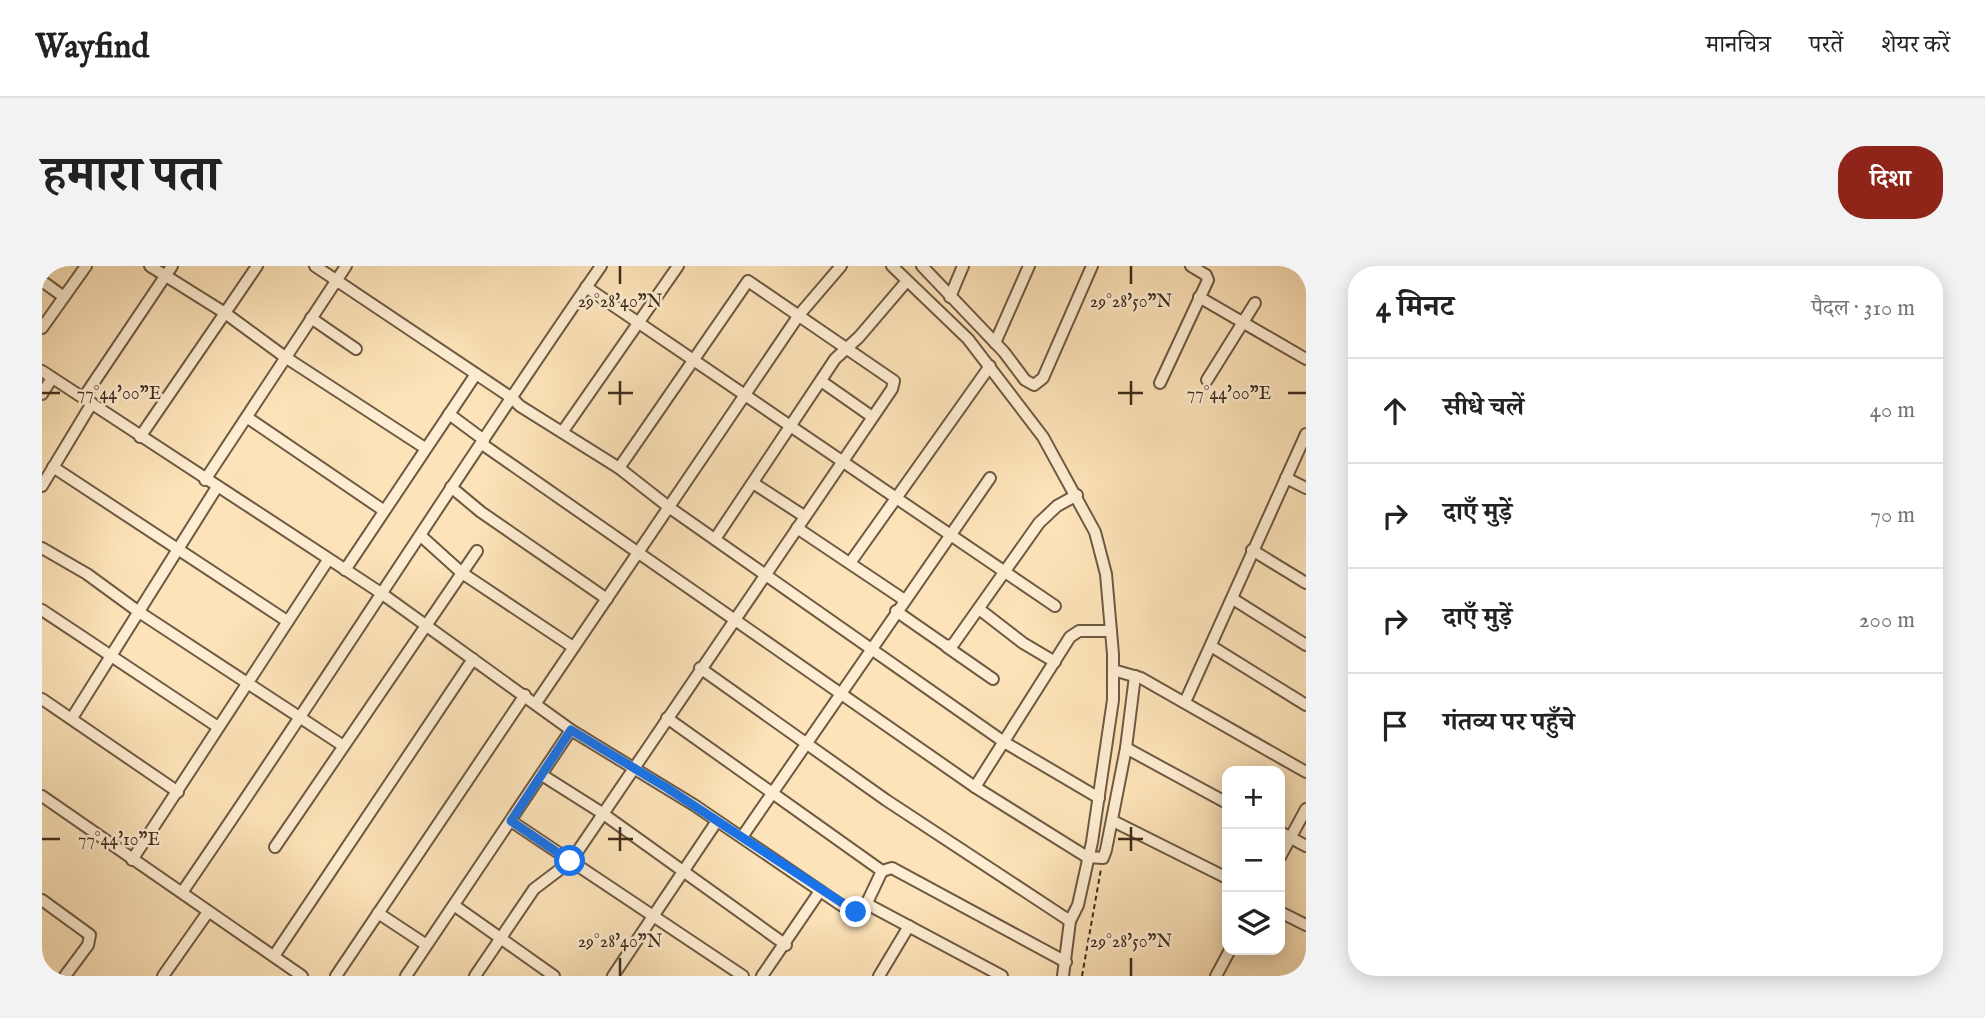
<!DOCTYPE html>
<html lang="hi">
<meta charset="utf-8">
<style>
body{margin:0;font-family:"IM FELL English","Noto Serif Devanagari",serif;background:#f2f2f2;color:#222}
.controls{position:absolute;right:21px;bottom:21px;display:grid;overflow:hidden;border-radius:14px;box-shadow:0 4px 18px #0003}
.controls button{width:63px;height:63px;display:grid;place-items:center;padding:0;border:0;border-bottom:2px solid #e0e0e0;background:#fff;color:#222;font:35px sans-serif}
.stop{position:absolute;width:21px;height:21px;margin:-16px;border:5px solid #1a73e8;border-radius:50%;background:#fff}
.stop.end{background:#1a73e8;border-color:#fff;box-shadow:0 2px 7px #0008}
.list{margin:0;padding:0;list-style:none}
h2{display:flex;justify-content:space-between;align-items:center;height:91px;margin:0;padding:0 28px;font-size:30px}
h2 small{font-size:23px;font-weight:400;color:#767676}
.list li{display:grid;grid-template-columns:46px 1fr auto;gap:21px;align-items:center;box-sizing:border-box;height:105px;padding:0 28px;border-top:2px solid #e0e0e0}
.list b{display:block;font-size:26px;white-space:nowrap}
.list em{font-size:23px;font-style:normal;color:#767676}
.icon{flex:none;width:38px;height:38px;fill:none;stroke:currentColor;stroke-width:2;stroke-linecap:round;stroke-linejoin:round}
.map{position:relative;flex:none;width:1264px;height:710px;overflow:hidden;border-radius:28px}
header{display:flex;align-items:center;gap:42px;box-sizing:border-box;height:98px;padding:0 35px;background:#fff;border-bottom:2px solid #e0e0e0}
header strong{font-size:33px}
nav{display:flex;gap:38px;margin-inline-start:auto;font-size:24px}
.intro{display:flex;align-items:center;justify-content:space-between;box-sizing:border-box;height:168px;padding:0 42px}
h1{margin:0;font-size:49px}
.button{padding:18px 32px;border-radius:28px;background:#8f2418;color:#fff;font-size:24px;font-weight:700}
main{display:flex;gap:42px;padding:0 42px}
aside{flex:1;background:#fff;border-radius:28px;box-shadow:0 4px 18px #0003}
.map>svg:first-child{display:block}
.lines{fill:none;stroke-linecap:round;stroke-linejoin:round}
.street-casing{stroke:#6e5942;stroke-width:14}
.path{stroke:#3e2b1b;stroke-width:2;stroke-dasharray:5 3.5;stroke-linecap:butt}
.street{stroke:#feedd2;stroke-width:10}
.route{stroke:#1a73e8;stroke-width:9}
.ticks{fill:none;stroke:#3e2b1b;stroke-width:2.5}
.ticks-label{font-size:18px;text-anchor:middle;fill:#3e2b1b;stroke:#feedd2;stroke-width:5;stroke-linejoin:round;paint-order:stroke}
</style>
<header>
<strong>Wayfind</strong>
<nav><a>मानचित्र</a><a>परतें</a><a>शेयर करें</a></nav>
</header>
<div class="intro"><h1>हमारा पता</h1><a class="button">दिशा</a></div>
<main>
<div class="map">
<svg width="1264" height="710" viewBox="0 0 1264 710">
<rect width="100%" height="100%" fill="#fde3b9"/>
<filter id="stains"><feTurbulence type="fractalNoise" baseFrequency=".00286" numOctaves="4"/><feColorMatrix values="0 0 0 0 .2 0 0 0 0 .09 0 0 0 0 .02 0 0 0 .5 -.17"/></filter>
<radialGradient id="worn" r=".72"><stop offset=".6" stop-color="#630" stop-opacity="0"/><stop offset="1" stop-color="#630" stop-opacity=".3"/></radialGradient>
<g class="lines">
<g class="street-casing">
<g id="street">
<path d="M 215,0 L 183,47 L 243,91 L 383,182"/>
<path d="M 273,0 L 470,132 L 478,140 L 577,202 L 628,242 L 962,476 L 1057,532"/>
<path d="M 850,0 L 926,73 L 1001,171 L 1053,266 L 1064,308 L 1071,388 L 1071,434 L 1050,576 L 1036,639 L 1028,655 L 1021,710"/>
<path d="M 880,0 L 962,86 L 983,114 L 992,119 L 1001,112 L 1050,0"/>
<path d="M 0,15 L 22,31"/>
<path d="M 544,21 L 1013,340"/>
<path d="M 908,31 L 921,0"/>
<path d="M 1157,31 L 1264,93"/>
<path d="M 269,52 L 314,83"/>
<path d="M 0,62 L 44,0"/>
<path d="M 953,77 L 987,0"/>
<path d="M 0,105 L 339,327 L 529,464 L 652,539 L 799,639 L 811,645 L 822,643 L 840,605 L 625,452"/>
<path d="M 1165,114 L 1213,37"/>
<path d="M 779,115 L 829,150"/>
<path d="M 1118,117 L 1166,14 L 1164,9 L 1149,0"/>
<path d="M 0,128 L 10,112"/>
<path d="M 42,131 L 130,0"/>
<path d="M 407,148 L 442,174"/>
<path d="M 206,152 L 341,244"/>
<path d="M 521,165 L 636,0"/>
<path d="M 98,171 L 183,47 L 108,0"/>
<path d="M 440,178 L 933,521 L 1045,591 L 1061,592 L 1064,584 L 1084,482 L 1093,410"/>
<path d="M 11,201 L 245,355"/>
<path d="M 1244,212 L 1264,222"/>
<path d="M 163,214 L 304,0"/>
<path d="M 711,217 L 762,250"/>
<path d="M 0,220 L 50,137"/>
<path d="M 409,221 L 439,246 L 565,333"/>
<path d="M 755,262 L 861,333"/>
<path d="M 379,270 L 420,307 L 531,381"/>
<path d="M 673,273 L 793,93 L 817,71 L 864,16"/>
<path d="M 0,282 L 45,308 L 97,346 L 300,479"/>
<path d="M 1210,284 L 1264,317"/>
<path d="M 808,297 L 948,100"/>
<path d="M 303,304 L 434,108"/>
<path d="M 1191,333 L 1264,379"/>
<path d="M 937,343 L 981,377 L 1013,396"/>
<path d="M 0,344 L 176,461"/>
<path d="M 854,345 L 903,379 L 910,380 L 997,257 L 1015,240 L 1035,229"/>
<path d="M 1169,380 L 1264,439"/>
<path d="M 905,381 L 951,413"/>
<path d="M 658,402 L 844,534 L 1028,655"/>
<path d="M 1071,404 L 1099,412 L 1264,506"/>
<path d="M 0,433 L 136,526"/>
<path d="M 1143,436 L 1264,168"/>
<path d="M 494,437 L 757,49 L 799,0"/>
<path d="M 30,452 L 175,221"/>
<path d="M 1084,482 L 1185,537"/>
<path d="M 500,509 L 560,547 L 744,679"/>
<path d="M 933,521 L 1028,371 L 1037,365 L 1069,365"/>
<path d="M 0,530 L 260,710"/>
<path d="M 469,555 L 701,710"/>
<path d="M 1071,555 L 1185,612"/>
<path d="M 1238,566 L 1264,580"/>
<path d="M 700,571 L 948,212"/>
<path d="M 233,581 L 435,285"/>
<path d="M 1238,591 L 1264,543"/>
<path d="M 90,594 L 286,294"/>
<path d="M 840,605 L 850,602 L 1024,696"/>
<path d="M 141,625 C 283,418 416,206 559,0"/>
<path d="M 0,634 L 48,669 L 46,679 L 23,710"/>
<path d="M 825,638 L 960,710"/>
<path d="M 413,640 L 512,710"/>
<path d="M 1238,646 L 1264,659"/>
<path d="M 336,647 L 383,678"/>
<path d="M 232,690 L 431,393"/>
<path d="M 121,710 L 166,646"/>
<path d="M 294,710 L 483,429"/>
<path d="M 364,710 L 529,464"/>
<path d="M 433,710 L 492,623 L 529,595 L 850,123 L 852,115 L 706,15 L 577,202"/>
<path d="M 571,710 L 675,555"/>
<path d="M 720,710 L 778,625"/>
<path d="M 837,710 L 867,660"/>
<path d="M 1174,710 L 1188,684"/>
</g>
</g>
<path class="path" d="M 1040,710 L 1059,603"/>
<use href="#street" class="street"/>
</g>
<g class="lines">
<path class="route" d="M 528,595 L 469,555 L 529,464 L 625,522 L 814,646"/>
</g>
<path class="ticks" d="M 578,0 L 578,18M 1089,0 L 1089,18M 578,115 L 578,139M 1089,115 L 1089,139M 0,127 L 18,127M 566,127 L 591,127M 1076,127 L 1101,127M 1246,127 L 1264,127M 578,561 L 578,585M 1089,561 L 1089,585M 0,573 L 18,573M 566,573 L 591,573M 1076,573 L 1101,573M 578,692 L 578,710M 1089,692 L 1089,710"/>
<g class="ticks-label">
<text x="578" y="41">29°28'40"N</text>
<text x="1089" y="41">29°28'50"N</text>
<text x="1187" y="133">77°44'00"E</text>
<text x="77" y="133">77°44'00"E</text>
<text x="77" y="579">77°44'10"E</text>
<text x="578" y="681">29°28'40"N</text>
<text x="1089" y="681">29°28'50"N</text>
</g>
<rect width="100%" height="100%" filter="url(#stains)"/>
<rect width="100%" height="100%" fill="url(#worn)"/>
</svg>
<div class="controls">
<button>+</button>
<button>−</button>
<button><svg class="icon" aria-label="layers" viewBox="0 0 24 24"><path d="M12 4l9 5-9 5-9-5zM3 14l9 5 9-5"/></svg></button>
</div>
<div class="stop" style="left:528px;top:595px"></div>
<div class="stop end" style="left:814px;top:646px"></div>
</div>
<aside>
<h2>4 मिनट<small>पैदल · 310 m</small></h2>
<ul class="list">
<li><svg class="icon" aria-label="ahead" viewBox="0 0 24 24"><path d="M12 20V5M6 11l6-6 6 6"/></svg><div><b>सीधे चलें</b></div><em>40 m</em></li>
<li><svg class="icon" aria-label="right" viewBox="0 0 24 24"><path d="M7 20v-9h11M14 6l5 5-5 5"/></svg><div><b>दाएँ मुड़ें</b></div><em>70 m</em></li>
<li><svg class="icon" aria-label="right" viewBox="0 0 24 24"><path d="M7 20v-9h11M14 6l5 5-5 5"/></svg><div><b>दाएँ मुड़ें</b></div><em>200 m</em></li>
<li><svg class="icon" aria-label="arrive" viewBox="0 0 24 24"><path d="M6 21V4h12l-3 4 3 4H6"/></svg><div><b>गंतव्य पर पहुँचे</b></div></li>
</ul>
</aside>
</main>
